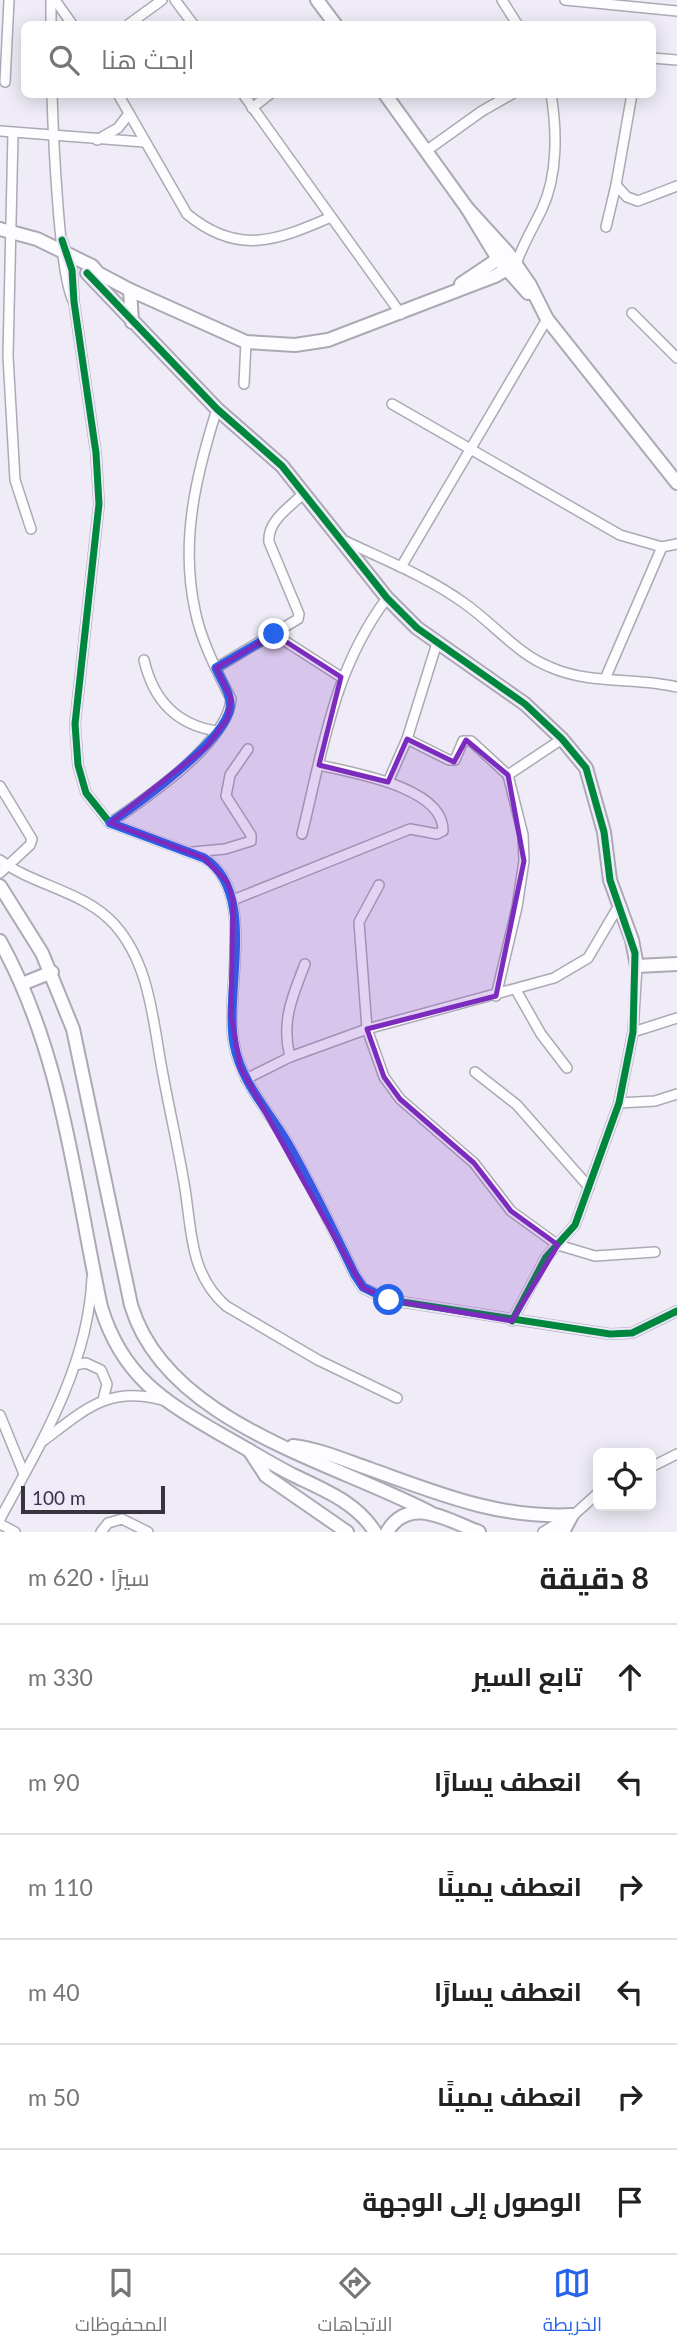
<!DOCTYPE html>
<html lang="ar">
<meta charset="utf-8">
<style>
body{margin:0;font-family:Lato,Cairo,sans-serif;background:#f6f6f6;color:#222;direction:rtl}
.controls{position:absolute;right:21px;bottom:21px;display:grid;overflow:hidden;border-radius:10px;box-shadow:0 4px 18px #0003}
.controls button{width:63px;height:63px;display:grid;place-items:center;padding:0;border:0;border-bottom:2px solid #e0e0e0;background:#fff;color:#222;font:35px sans-serif}
.scale{position:absolute;left:21px;bottom:18px;width:144px;box-sizing:border-box;padding-left:7px;border:4px solid #37333f;border-top:0;font-size:19px;line-height:24px;white-space:nowrap;color:#37333f;-webkit-text-stroke:5px #eee8fb;paint-order:stroke}
.stop{position:absolute;width:21px;height:21px;margin:-16px;border:5px solid #2563eb;border-radius:50%;background:#fff}
.stop.end{background:#2563eb;border-color:#fff;box-shadow:0 2px 7px #0008}
.list{margin:0;padding:0;list-style:none}
h2{display:flex;justify-content:space-between;align-items:center;height:91px;margin:0;padding:0 28px;font-size:30px}
h2 small{font-size:23px;font-weight:400;color:#767676}
.list li{display:grid;grid-template-columns:46px 1fr auto;gap:21px;align-items:center;box-sizing:border-box;height:105px;padding:0 28px;border-top:2px solid #e0e0e0}
.list b{display:block;font-size:26px;white-space:nowrap}
.list em{font-size:23px;font-style:normal;color:#767676}
.icon{flex:none;width:38px;height:38px;fill:none;stroke:currentColor;stroke-width:2;stroke-linecap:round;stroke-linejoin:round}
.map{position:relative;flex:none;width:677px;height:1532px;overflow:hidden;direction:ltr}
.search{position:absolute;background:#fff;box-shadow:0 4px 18px #0003;left:21px;right:21px;top:21px;height:77px;display:flex;align-items:center;gap:18px;box-sizing:border-box;padding:0 24px;border-radius:10px;color:#767676;font-size:26px}
.sheet{height:721px;background:#fff}
nav{display:flex;justify-content:space-around;align-items:center;box-sizing:border-box;height:98px;border-top:2px solid #e0e0e0;background:#fff;font-size:19px;color:#767676}
nav a{display:grid;justify-items:center;gap:4px}
nav .on{color:#2563eb}
.map>svg:first-child{display:block}
.lines{fill:none;stroke-linecap:round;stroke-linejoin:round}
.minor-casing{stroke:#aca9b4;stroke-width:12}
.tertiary-casing{stroke:#aca9b4;stroke-width:16}
.minor{stroke:#fdfcfe;stroke-width:9}
.tertiary{stroke:#fdfcfe;stroke-width:12}
.cycleway-casing{stroke:#eee8fb;stroke-width:11}
.cycleway{stroke:#00873e;stroke-width:7}
.route{stroke:#2563eb;stroke-width:9}
.marked{fill:#7b2cbf;fill-opacity:0.2;stroke:#7b2cbf;stroke-width:5;stroke-linejoin:round}
</style>
<div class="map">
<svg width="677" height="1532" viewBox="0 0 677 1532">
<rect width="100%" height="100%" fill="#efecf7"/>
<g class="lines">
<g class="minor-casing">
<g id="minor">
<path d="M 55,0 L 72,24"/>
<path d="M 175,0 L 193,24"/>
<path d="M 502,0 L 517,24"/>
<path d="M 565,0 L 677,11"/>
<path d="M 51,24 L 51,0"/>
<path d="M 129,24 L 162,0"/>
<path d="M 652,58 L 677,60"/>
<path d="M 5,82 L 9,0"/>
<path d="M 52,94 C 53,128 59,282 74,302"/>
<path d="M 118,94 L 187,214 C 238,256 276,241 331,217"/>
<path d="M 243,94 L 401,314"/>
<path d="M 252,108 L 270,94"/>
<path d="M 0,131 L 144,142"/>
<path d="M 13,133 L 8,356 L 15,480 L 31,529"/>
<path d="M 97,140 L 118,128 L 128,115"/>
<path d="M 426,151 L 482,111 L 512,94"/>
<path d="M 616,185 L 632,94"/>
<path d="M 606,227 L 616,185 L 627,197 L 638,201 L 677,186"/>
<path d="M 62,240 L 72,270 L 74,302 L 96,453 L 99,504 L 75,724 L 78,765 L 86,793 L 110,823 L 204,858 C 258,891 224,990 234,1044 C 241,1082 268,1110 287,1142 C 312,1185 333,1230 355,1275 L 363,1288 L 389,1300 L 610,1334 L 632,1333 L 677,1311"/>
<path d="M 516,264 C 523,244 533,228 542,209 C 558,175 557,130 551,94"/>
<path d="M 632,313 L 677,358"/>
<path d="M 244,384 L 246,342"/>
<path d="M 392,404 L 620,535 L 662,547 L 677,544"/>
<path d="M 345,541 C 385,560 428,577 464,603 C 493,623 517,654 550,667 C 590,685 635,677 677,687"/>
<path d="M 401,567 L 547,319"/>
<path d="M 274,634 L 341,677"/>
<path d="M 144,660 C 153,699 176,725 217,731"/>
<path d="M 216,668 L 298,619 L 299,614 L 269,542 C 267,521 290,507 304,493"/>
<path d="M 605,679 L 662,547"/>
<path d="M 407,739 L 449,760 L 455,760 L 463,741 L 471,741 L 508,775 L 523,835 L 524,861 L 517,907 L 496,996"/>
<path d="M 508,775 L 562,739"/>
<path d="M 388,782 L 407,739 L 437,643"/>
<path d="M 0,786 L 32,839 L 30,845 L 0,873"/>
<path d="M 110,823 C 145,799 228,743 231,699 C 217,671 201,641 195,610 C 180,541 196,475 217,409"/>
<path d="M 302,834 C 323,749 333,670 387,598"/>
<path d="M 193,852 L 225,849 L 251,841 L 251,835 L 226,796 L 230,775 L 248,749"/>
<path d="M 0,860 C 34,886 85,891 115,925 C 151,966 153,1024 163,1075 C 170,1113 179,1151 185,1189 C 192,1233 190,1274 226,1306 L 318,1360 L 397,1398"/>
<path d="M 379,885 L 359,922 L 367,1029 L 384,1077 L 400,1099 L 474,1163 L 511,1211 L 558,1245 L 595,1256 L 655,1252"/>
<path d="M 233,900 L 410,829 L 437,834 L 443,831 C 444,787 353,773 319,765"/>
<path d="M 516,990 L 541,1034 L 567,1068"/>
<path d="M 633,1032 L 677,1018"/>
<path d="M 290,1057 C 281,1022 292,997 305,964"/>
<path d="M 475,1072 L 517,1105 L 589,1187"/>
<path d="M 246,1079 L 290,1057 L 367,1029 L 554,978 L 588,958 L 618,907"/>
<path d="M 619,1103 L 655,1101 L 677,1094"/>
<path d="M 512,1321 L 546,1257 L 575,1225 L 619,1103 L 633,1032 L 637,966"/>
<path d="M 75,1365 L 86,1363 L 101,1370 L 107,1384 L 103,1400"/>
<path d="M 0,1415 L 24,1474"/>
<path d="M 43,1441 C 83,1411 108,1385 162,1400"/>
<path d="M 651,1467 L 677,1454"/>
<path d="M 0,1519 C 41,1443 88,1366 92,1278"/>
<path d="M 0,1524 L 15,1532"/>
<path d="M 101,1532 L 108,1523 L 122,1519 L 148,1532"/>
<path d="M 543,1532 L 558,1523"/>
<path d="M 555,1532 L 598,1493"/>
</g>
</g>
<g class="tertiary-casing">
<g id="tertiary">
<path d="M 317,0 L 335,24"/>
<path d="M 385,94 L 467,208 L 498,259 L 528,293"/>
<path d="M 467,208 L 508,253 L 530,285 L 547,319 L 677,483"/>
<path d="M 0,229 L 37,239 L 92,266 L 98,273 L 130,290 L 246,342 L 295,345 L 328,340 L 495,276 L 516,264"/>
<path d="M 87,273 L 217,409 L 282,466 L 387,598 L 417,628 L 525,704 L 562,739 L 586,768 L 604,832 L 610,880 L 632,940 L 637,966 L 677,964"/>
<path d="M 461,284 L 504,255"/>
<path d="M 130,290 L 132,322"/>
<path d="M 0,886 L 42,953 L 73,1029 L 131,1305 C 166,1423 332,1461 431,1513"/>
<path d="M 0,941 C 63,1055 74,1182 101,1307 C 122,1376 163,1401 222,1435 C 246,1448 269,1463 293,1475 C 324,1490 356,1502 375,1532"/>
<path d="M 22,984 L 52,972"/>
<path d="M 293,1446 C 319,1449 344,1460 370,1469 C 437,1493 499,1519 572,1515"/>
<path d="M 249,1450 L 266,1476 L 347,1532"/>
<path d="M 387,1532 C 409,1494 449,1521 479,1532"/>
<path d="M 563,1532 L 572,1515"/>
</g>
</g>
<use href="#minor" class="minor"/>
<use href="#tertiary" class="tertiary"/>
<g class="cycleway-casing">
<g id="cycleway">
<path d="M 62,240 L 72,270 L 74,302 L 96,453 L 99,504 L 75,724 L 78,765 L 86,793 L 110,823 L 204,858 C 258,891 224,990 234,1044 C 241,1082 268,1110 287,1142 C 312,1185 333,1230 355,1275 L 363,1288 L 389,1300 L 610,1334 L 632,1333 L 677,1311"/>
<path d="M 87,273 L 217,409 L 282,466 L 387,598 L 417,628 L 525,704 L 562,739 L 586,768 L 604,832 L 610,880 L 635,953 L 633,1032 L 619,1103 L 575,1225 L 546,1257 L 512,1321"/>
</g>
</g>
<use href="#cycleway" class="cycleway"/>
</g>
<g class="lines">
<path class="route" d="M 274,634 L 216,668 C 221,680 232,695 230,708 C 225,741 139,803 110,823 L 204,858 C 258,892 224,990 234,1044 C 241,1082 268,1110 287,1142 C 312,1185 333,1230 355,1275 L 363,1287 L 389,1300"/>
</g>
<path class="marked" d="M 274,634 L 341,677 L 319,765 L 388,782 L 407,739 L 454,762 L 466,740 L 508,775 L 524,861 L 496,996 L 367,1029 L 384,1077 L 400,1099 L 474,1163 L 511,1211 L 558,1245 L 512,1321 L 389,1300 L 363,1288 L 240,1067 L 231,1015 L 233,900 L 227,882 L 204,858 L 110,823 L 206,747 L 227,719 L 231,699 L 216,668 Z"/>
</svg>
<div class="controls">
<button><svg class="icon" aria-label="locate" viewBox="0 0 24 24"><circle cx="12" cy="12" r="6"/><path d="M12 2v4M12 18v4M2 12h4M18 12h4"/></svg></button>
</div>
<div class="scale">100 m</div>
<div class="stop" style="left:389px;top:1300px"></div>
<div class="stop end" style="left:274px;top:634px"></div>
<div class="search"><svg class="icon" aria-label="search" viewBox="0 0 24 24"><circle cx="10" cy="10" r="6"/><path d="M15 15l6 6"/></svg>ابحث هنا</div>
</div>
<section class="sheet">
<h2>8 دقيقة<small>سيرًا · 620 m</small></h2>
<ul class="list">
<li><svg class="icon" aria-label="ahead" viewBox="0 0 24 24"><path d="M12 20V5M6 11l6-6 6 6"/></svg><div><b>تابع السير</b></div><em>330 m</em></li>
<li><svg class="icon" aria-label="left" viewBox="0 0 24 24"><path d="M17 20v-9H6M10 6l-5 5 5 5"/></svg><div><b>انعطف يسارًا</b></div><em>90 m</em></li>
<li><svg class="icon" aria-label="right" viewBox="0 0 24 24"><path d="M7 20v-9h11M14 6l5 5-5 5"/></svg><div><b>انعطف يمينًا</b></div><em>110 m</em></li>
<li><svg class="icon" aria-label="left" viewBox="0 0 24 24"><path d="M17 20v-9H6M10 6l-5 5 5 5"/></svg><div><b>انعطف يسارًا</b></div><em>40 m</em></li>
<li><svg class="icon" aria-label="right" viewBox="0 0 24 24"><path d="M7 20v-9h11M14 6l5 5-5 5"/></svg><div><b>انعطف يمينًا</b></div><em>50 m</em></li>
<li><svg class="icon" aria-label="arrive" viewBox="0 0 24 24"><path d="M6 21V4h12l-3 4 3 4H6"/></svg><div><b>الوصول إلى الوجهة</b></div></li>
</ul>
</section>
<nav>
<a class="on"><svg class="icon" aria-label="map" viewBox="0 0 24 24"><path d="M3 6l6-2 6 2 6-2v14l-6 2-6-2-6 2zM9 4v14M15 6v14"/></svg>الخريطة</a>
<a><svg class="icon" aria-label="directions" viewBox="0 0 24 24"><path d="M12 3l9 9-9 9-9-9zM9 14v-3h6M13 9l2 2-2 2"/></svg>الاتجاهات</a>
<a><svg class="icon" aria-label="saved" viewBox="0 0 24 24"><path d="M7 4h10v16l-5-4-5 4z"/></svg>المحفوظات</a>
</nav>
